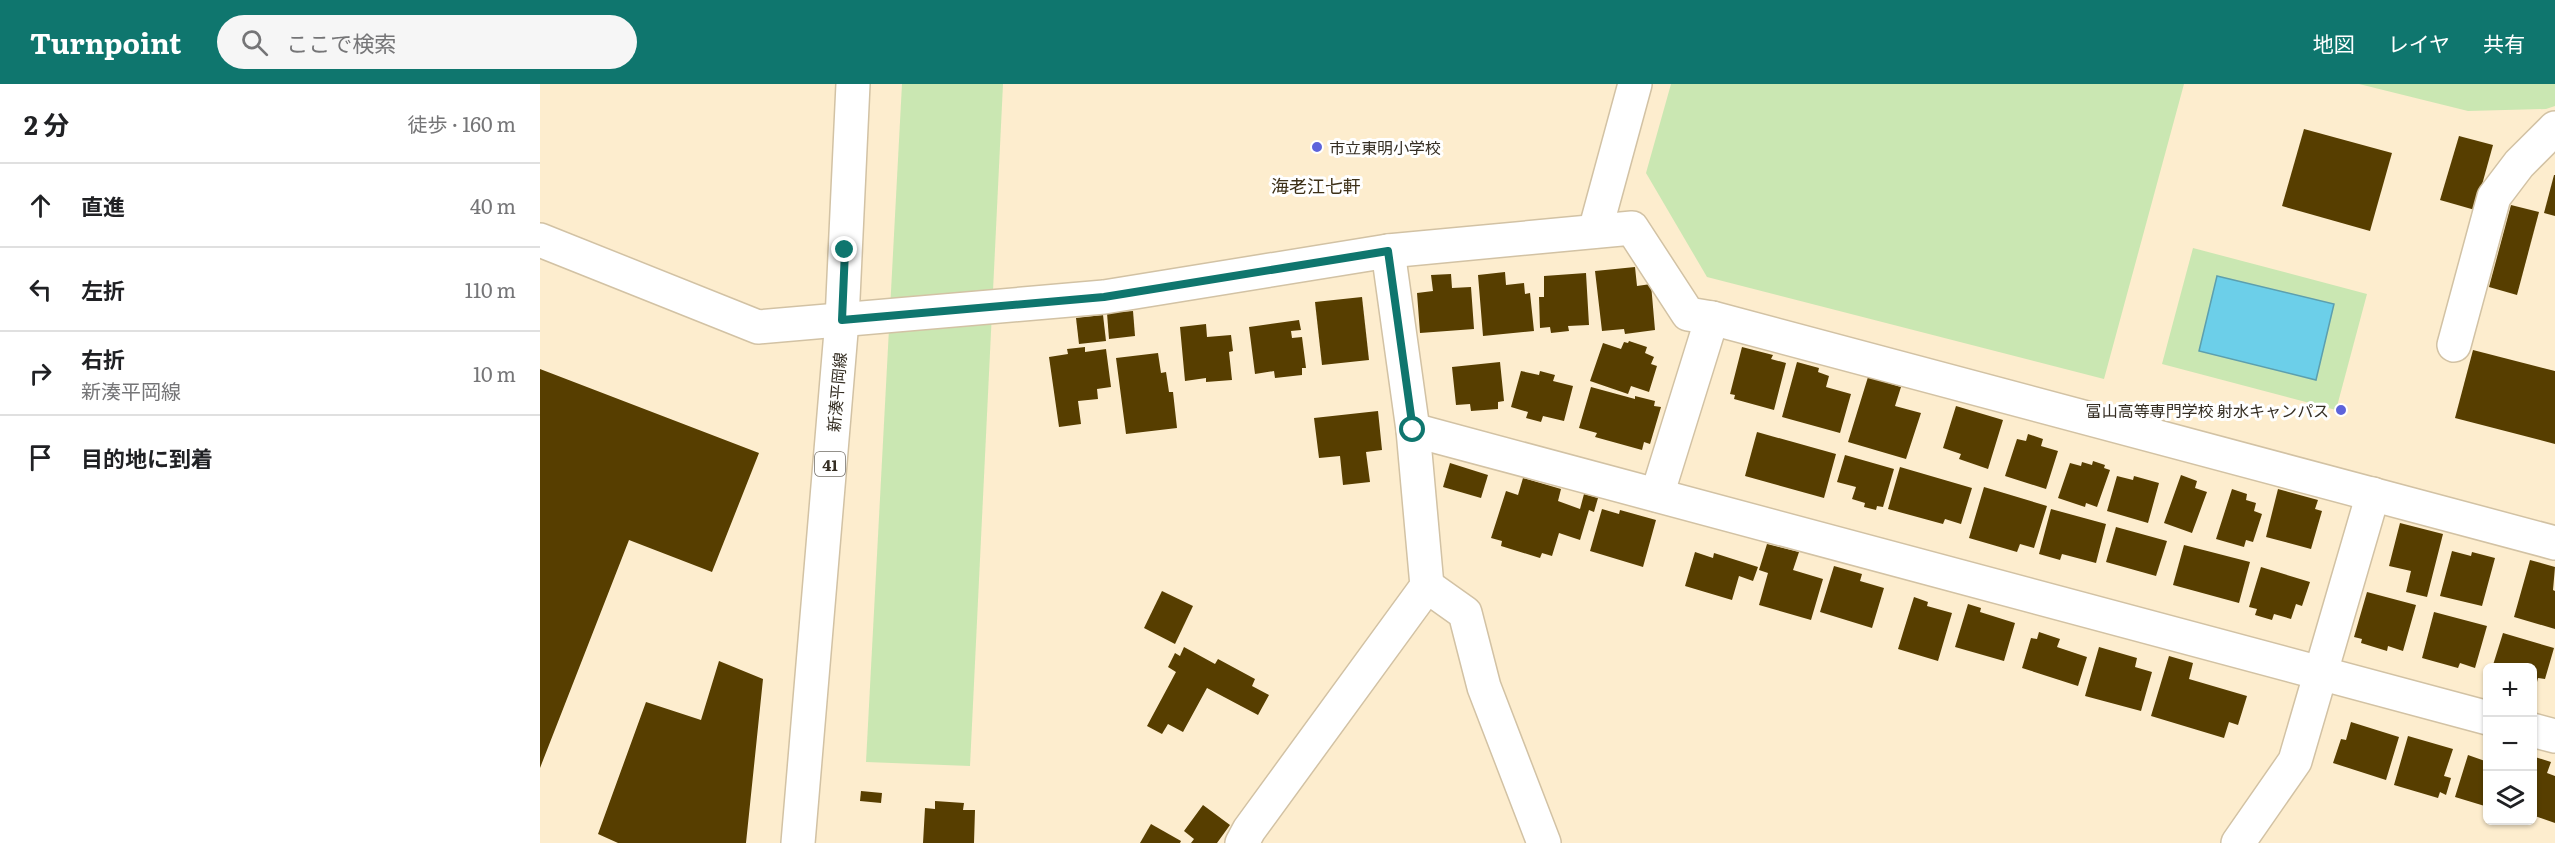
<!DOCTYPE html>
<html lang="ja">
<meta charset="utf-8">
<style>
body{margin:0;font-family:Literata,"Noto Sans JP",serif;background:#f6f6f6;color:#202124}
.controls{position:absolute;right:18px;bottom:18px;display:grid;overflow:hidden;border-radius:9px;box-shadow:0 2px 4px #0004}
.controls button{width:54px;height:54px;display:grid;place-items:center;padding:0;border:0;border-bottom:2px solid #e0e0e0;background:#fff;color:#202124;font:30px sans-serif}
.stop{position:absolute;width:18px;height:18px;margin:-14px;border:4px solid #0f766e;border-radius:50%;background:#fff}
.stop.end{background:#0f766e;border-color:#fff;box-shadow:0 2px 6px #0008}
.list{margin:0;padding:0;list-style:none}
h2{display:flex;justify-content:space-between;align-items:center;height:78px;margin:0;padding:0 24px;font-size:26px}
h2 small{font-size:20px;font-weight:400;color:#757577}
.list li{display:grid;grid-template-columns:39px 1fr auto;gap:18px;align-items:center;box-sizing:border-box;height:84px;padding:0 24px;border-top:2px solid #e0e0e0}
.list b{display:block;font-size:22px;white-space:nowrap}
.list p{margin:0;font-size:20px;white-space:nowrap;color:#757577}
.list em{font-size:20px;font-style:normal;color:#757577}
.icon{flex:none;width:33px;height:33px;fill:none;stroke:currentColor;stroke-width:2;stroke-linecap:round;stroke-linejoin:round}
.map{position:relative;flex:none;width:2015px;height:759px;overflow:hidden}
header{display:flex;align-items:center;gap:36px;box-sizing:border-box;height:84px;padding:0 30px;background:#0f766e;color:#fff}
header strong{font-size:28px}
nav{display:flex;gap:33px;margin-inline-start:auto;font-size:21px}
.search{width:420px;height:54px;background:#f6f6f6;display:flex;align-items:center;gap:15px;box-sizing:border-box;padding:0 21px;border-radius:33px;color:#757577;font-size:22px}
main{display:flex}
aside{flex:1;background:#fff}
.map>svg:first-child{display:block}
.green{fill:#cae7b2}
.water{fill:#6ccfe9;stroke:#5c9fae;stroke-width:1.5}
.building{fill:#573e00}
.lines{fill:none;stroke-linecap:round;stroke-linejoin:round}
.minor-casing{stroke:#d2c2a4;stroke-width:36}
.major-casing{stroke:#d2c2a4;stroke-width:36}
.minor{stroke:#fff;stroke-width:33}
.major{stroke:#fff;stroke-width:33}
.route{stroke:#0f766e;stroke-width:8}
.poi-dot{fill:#5d63db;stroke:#fff;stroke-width:2}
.labels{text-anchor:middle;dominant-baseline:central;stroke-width:6;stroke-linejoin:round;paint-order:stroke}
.shield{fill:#fff;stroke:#726d65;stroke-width:1.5}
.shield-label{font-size:15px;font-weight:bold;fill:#352e23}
.poi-label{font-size:16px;fill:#352e23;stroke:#fff;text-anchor:start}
.street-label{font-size:16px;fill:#352e23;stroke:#fff}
.neighbourhood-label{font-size:18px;fill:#3d3017;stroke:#fff}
</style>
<header>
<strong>Turnpoint</strong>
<div class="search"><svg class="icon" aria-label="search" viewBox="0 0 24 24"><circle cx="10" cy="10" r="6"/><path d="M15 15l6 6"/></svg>ここで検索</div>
<nav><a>地図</a><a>レイヤ</a><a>共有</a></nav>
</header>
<main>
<aside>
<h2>2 分<small>徒歩 · 160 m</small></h2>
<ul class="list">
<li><svg class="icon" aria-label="ahead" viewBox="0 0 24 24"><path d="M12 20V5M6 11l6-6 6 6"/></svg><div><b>直進</b></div><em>40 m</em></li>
<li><svg class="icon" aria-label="left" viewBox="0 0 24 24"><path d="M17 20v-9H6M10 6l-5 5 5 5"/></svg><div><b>左折</b></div><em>110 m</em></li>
<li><svg class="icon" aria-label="right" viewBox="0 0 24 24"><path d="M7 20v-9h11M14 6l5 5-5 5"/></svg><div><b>右折</b><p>新湊平岡線</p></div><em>10 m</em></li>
<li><svg class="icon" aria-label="arrive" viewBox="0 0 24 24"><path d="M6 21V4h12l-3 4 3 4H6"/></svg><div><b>目的地に到着</b></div></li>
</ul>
</aside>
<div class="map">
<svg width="2015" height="759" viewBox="0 0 2015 759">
<rect width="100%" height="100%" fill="#fdedce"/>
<g class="green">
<path d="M 362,0 L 463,0 L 430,682 L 326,678 Z"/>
<path d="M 1131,0 L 1644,0 L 1564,295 L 1167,193 L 1106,89 Z"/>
<path d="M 1819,0 L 2015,0 L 2015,22 L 2006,25 L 1928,27 Z"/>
<path d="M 1653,164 L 1827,210 L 1796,326 L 1622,280 Z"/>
</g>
<path class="water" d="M 1677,192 L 1794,220 L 1776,296 L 1659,267 Z"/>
<g class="building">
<path d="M 1764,45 L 1852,69 L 1830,147 L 1742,122 Z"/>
<path d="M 1919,52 L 1953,61 L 1935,126 L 1900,116 Z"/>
<path d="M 2014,91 L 2015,91 L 2015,132 L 2004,129 Z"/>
<path d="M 1971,121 L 1999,128 L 1977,211 L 1949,203 Z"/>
<path d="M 1095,183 L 1097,202 L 1111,200 L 1115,246 L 1085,250 L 1084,245 L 1062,247 L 1055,187 Z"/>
<path d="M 965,188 L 966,201 L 984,199 L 985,210 L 990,209 L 994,247 L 943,252 L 938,191 Z"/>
<path d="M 1046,189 L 1049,241 L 1028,242 L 1029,247 L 1011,249 L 1010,243 L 1000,244 L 999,213 L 1004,213 L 1004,192 Z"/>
<path d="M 911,190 L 912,204 L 931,203 L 934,245 L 880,249 L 877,209 L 893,207 L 891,191 Z"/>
<path d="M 822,213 L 829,276 L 782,281 L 775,218 Z"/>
<path d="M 593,227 L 595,252 L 569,255 L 567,229 Z"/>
<path d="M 563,231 L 566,257 L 539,260 L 536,234 Z"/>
<path d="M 759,236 L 761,246 L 751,247 L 752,254 L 762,253 L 766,284 L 762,284 L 762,291 L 735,294 L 734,287 L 715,290 L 709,243 Z"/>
<path d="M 666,240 L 667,253 L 691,251 L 693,267 L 689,268 L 692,296 L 666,298 L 666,294 L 645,297 L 640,243 Z"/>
<path d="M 1089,257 L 1107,263 L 1105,269 L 1114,273 L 1111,280 L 1117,282 L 1109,308 L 1091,302 L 1088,310 L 1050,297 L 1063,259 L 1081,265 L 1084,258 L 1088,259 Z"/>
<path d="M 545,263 L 545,268 L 566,265 L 571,303 L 557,305 L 558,315 L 538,317 L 541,340 L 519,343 L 509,273 L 528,270 L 527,265 Z"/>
<path d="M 1202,263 L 1233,271 L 1231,275 L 1246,279 L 1234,326 L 1194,315 L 1195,311 L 1190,310 Z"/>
<path d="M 1933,266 L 2015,287 L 2015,360 L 1915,334 Z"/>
<path d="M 618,269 L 621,289 L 626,288 L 629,308 L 633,308 L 637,344 L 586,350 L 576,274 Z"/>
<path d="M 960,278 L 964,317 L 958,318 L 958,325 L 931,327 L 930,320 L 916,321 L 912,283 Z"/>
<path d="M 1257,278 L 1279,284 L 1278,288 L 1289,292 L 1286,303 L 1311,310 L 1300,349 L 1242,333 Z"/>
<path d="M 0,285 L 219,369 L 172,488 L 89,456 L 0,684 Z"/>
<path d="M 981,287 L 999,291 L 1000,287 L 1015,291 L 1013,297 L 1033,302 L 1024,337 L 1003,332 L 1001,338 L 986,334 L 988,328 L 971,323 Z"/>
<path d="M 1328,293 L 1361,303 L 1355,322 L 1381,329 L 1366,375 L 1308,358 Z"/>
<path d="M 1051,303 L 1095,315 L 1095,312 L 1115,317 L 1114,322 L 1121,323 L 1110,360 L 1104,358 L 1102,366 L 1055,353 L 1057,349 L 1039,344 Z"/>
<path d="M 1416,322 L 1463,336 L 1448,385 L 1419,375 L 1421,370 L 1403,364 Z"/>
<path d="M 838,327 L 842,366 L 826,368 L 830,398 L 803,401 L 800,372 L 779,374 L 774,334 Z"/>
<path d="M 1217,348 L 1296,370 L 1284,414 L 1205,392 Z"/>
<path d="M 1488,350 L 1503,355 L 1501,362 L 1518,367 L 1506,405 L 1465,392 L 1477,355 L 1486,357 Z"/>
<path d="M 1305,371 L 1354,385 L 1343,423 L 1337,422 L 1336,426 L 1324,423 L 1325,419 L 1312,415 L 1316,403 L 1297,398 Z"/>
<path d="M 1553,377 L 1565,381 L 1564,384 L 1570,386 L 1557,423 L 1546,419 L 1545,423 L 1518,414 L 1530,379 L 1541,382 L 1542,378 L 1552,381 Z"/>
<path d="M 910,379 L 948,391 L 941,414 L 903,403 Z"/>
<path d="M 1360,383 L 1432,404 L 1421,440 L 1405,435 L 1403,440 L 1348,425 Z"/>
<path d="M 1641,391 L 1657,397 L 1655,404 L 1667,408 L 1652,449 L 1624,439 Z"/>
<path d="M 1577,392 L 1593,396 L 1594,392 L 1619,399 L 1608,439 L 1567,427 Z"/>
<path d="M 983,394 L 1021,405 L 1018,417 L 1040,425 L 1044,410 L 1058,414 L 1054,428 L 1049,426 L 1040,456 L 1019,449 L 1012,472 L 1002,469 L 1000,474 L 961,462 L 962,457 L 951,454 L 966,407 L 978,411 Z"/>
<path d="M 1444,403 L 1507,422 L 1494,464 L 1480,460 L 1477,468 L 1429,454 Z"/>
<path d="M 1692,405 L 1707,410 L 1706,416 L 1716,419 L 1714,427 L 1722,430 L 1713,458 L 1706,456 L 1704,463 L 1676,455 Z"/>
<path d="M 1738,405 L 1778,416 L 1775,425 L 1782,427 L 1771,465 L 1726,453 Z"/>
<path d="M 1062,425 L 1079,430 L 1080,426 L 1116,436 L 1103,483 L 1050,467 Z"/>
<path d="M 1511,425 L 1566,440 L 1556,479 L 1522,470 L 1520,476 L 1499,470 Z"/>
<path d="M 1860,439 L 1903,450 L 1887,513 L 1866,508 L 1871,487 L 1849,482 Z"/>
<path d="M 1576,443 L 1627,457 L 1616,492 L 1566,478 Z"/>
<path d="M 1227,460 L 1259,468 L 1253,486 L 1283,495 L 1271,536 L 1219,521 L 1228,489 L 1219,486 Z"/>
<path d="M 1644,461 L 1710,478 L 1699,519 L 1633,501 Z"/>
<path d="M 1912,467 L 1931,472 L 1932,468 L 1955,474 L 1942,522 L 1900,512 Z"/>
<path d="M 1155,468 L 1173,474 L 1174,469 L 1218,483 L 1213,497 L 1199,492 L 1192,516 L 1145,502 Z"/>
<path d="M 1990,476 L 2015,483 L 2013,506 L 2015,507 L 2015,545 L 1974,533 Z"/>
<path d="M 1294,482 L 1322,490 L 1320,497 L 1344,504 L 1332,544 L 1280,528 Z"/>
<path d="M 1721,483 L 1770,498 L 1762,522 L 1756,520 L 1751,535 L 1734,530 L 1732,536 L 1715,531 L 1717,525 L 1709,523 Z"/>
<path d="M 622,507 L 653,522 L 635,560 L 604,544 Z"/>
<path d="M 1827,508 L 1876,521 L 1863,567 L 1848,562 L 1847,567 L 1821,559 L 1822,555 L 1814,553 Z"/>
<path d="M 1374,513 L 1388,518 L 1387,522 L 1412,529 L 1398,577 L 1358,565 Z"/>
<path d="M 1428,520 L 1441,524 L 1440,528 L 1475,539 L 1464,577 L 1415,563 Z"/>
<path d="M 1894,528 L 1947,542 L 1935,584 L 1920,579 L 1918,584 L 1882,574 Z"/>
<path d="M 1499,548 L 1520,555 L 1517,563 L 1547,573 L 1538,602 L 1482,584 L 1491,554 L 1497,555 Z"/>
<path d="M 1963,549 L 2014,564 L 2005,595 L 1998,594 L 1997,598 L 1992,597 L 1992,584 L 1963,584 L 1953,581 Z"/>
<path d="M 644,563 L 675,580 L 678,575 L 715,595 L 712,602 L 729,611 L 718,631 L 667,604 L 643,648 L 628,640 L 622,650 L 607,642 L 636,588 L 628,583 L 635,569 L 640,572 Z"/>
<path d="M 1559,563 L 1597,574 L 1595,583 L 1612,588 L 1601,627 L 1545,612 Z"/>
<path d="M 1629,572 L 1653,579 L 1649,595 L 1707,612 L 1698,641 L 1689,638 L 1684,654 L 1611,632 Z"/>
<path d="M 179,577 L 223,595 L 206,759 L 78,759 L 58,750 L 106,618 L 161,636 Z"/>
<path d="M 1811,638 L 1859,653 L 1846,696 L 1793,679 L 1801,655 L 1806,656 Z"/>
<path d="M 1868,652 L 1913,665 L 1904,692 L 1911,694 L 1906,711 L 1900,708 L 1898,714 L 1854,701 Z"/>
<path d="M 1948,670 L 1948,723 L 1915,713 L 1928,671 L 1945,677 Z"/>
<path d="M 1992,672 L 2011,678 L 2007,689 L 2015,692 L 2015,739 L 1992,731 Z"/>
<path d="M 321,707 L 342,709 L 341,719 L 320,717 Z"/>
<path d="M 395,717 L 424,719 L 423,726 L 435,726 L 434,759 L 383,759 L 385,724 L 395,725 Z"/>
<path d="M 663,721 L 690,741 L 677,759 L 651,759 L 654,755 L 644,747 Z"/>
<path d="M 611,740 L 641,757 L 640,759 L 600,759 Z"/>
</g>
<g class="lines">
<g class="minor-casing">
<g id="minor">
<path d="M 1055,147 L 1095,0"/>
<path d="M 0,156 L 218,243 L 564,213 L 848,167 L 1092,144 L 1148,230 L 1172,234 L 2015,459"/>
<path d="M 1914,261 L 1954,113 L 1979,80 L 2015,44"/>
<path d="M 873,346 L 1948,634"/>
<path d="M 1117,411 L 1172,234"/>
<path d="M 887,502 L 925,529 L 944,603 L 1004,759"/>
<path d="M 1992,646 L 2015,652"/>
<path d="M 702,759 L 709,746 L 887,502 L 873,346 L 848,167"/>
<path d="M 1698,759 L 1755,677 L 1833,410"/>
</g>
</g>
<g class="major-casing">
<path id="major" d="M 258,759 L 302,236 L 313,0"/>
</g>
<use href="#minor" class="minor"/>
<use href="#major" class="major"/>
</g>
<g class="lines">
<path class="route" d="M 305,166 L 302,236 L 564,213 L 848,167 L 873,346"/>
</g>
<g class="poi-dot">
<circle cx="777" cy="63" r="6"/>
<circle cx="1801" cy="326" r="6"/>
</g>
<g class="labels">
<rect class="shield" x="275" y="368" width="30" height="24" rx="4.5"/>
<g class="shield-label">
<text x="290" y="380">41</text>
</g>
<g class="poi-label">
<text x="789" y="63">市立東明小学校</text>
<text x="1789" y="326" text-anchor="end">富山高等専門学校 射水キャンパス</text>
</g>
<g class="street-label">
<text transform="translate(296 308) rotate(-85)">新湊平岡線</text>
</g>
<g class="neighbourhood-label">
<text x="776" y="101">海老江七軒</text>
</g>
</g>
</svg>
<div class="controls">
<button>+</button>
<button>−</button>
<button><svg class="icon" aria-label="layers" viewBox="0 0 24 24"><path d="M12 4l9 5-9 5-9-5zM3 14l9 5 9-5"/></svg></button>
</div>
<div class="stop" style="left:873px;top:346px"></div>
<div class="stop end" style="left:305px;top:166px"></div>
</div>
</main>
